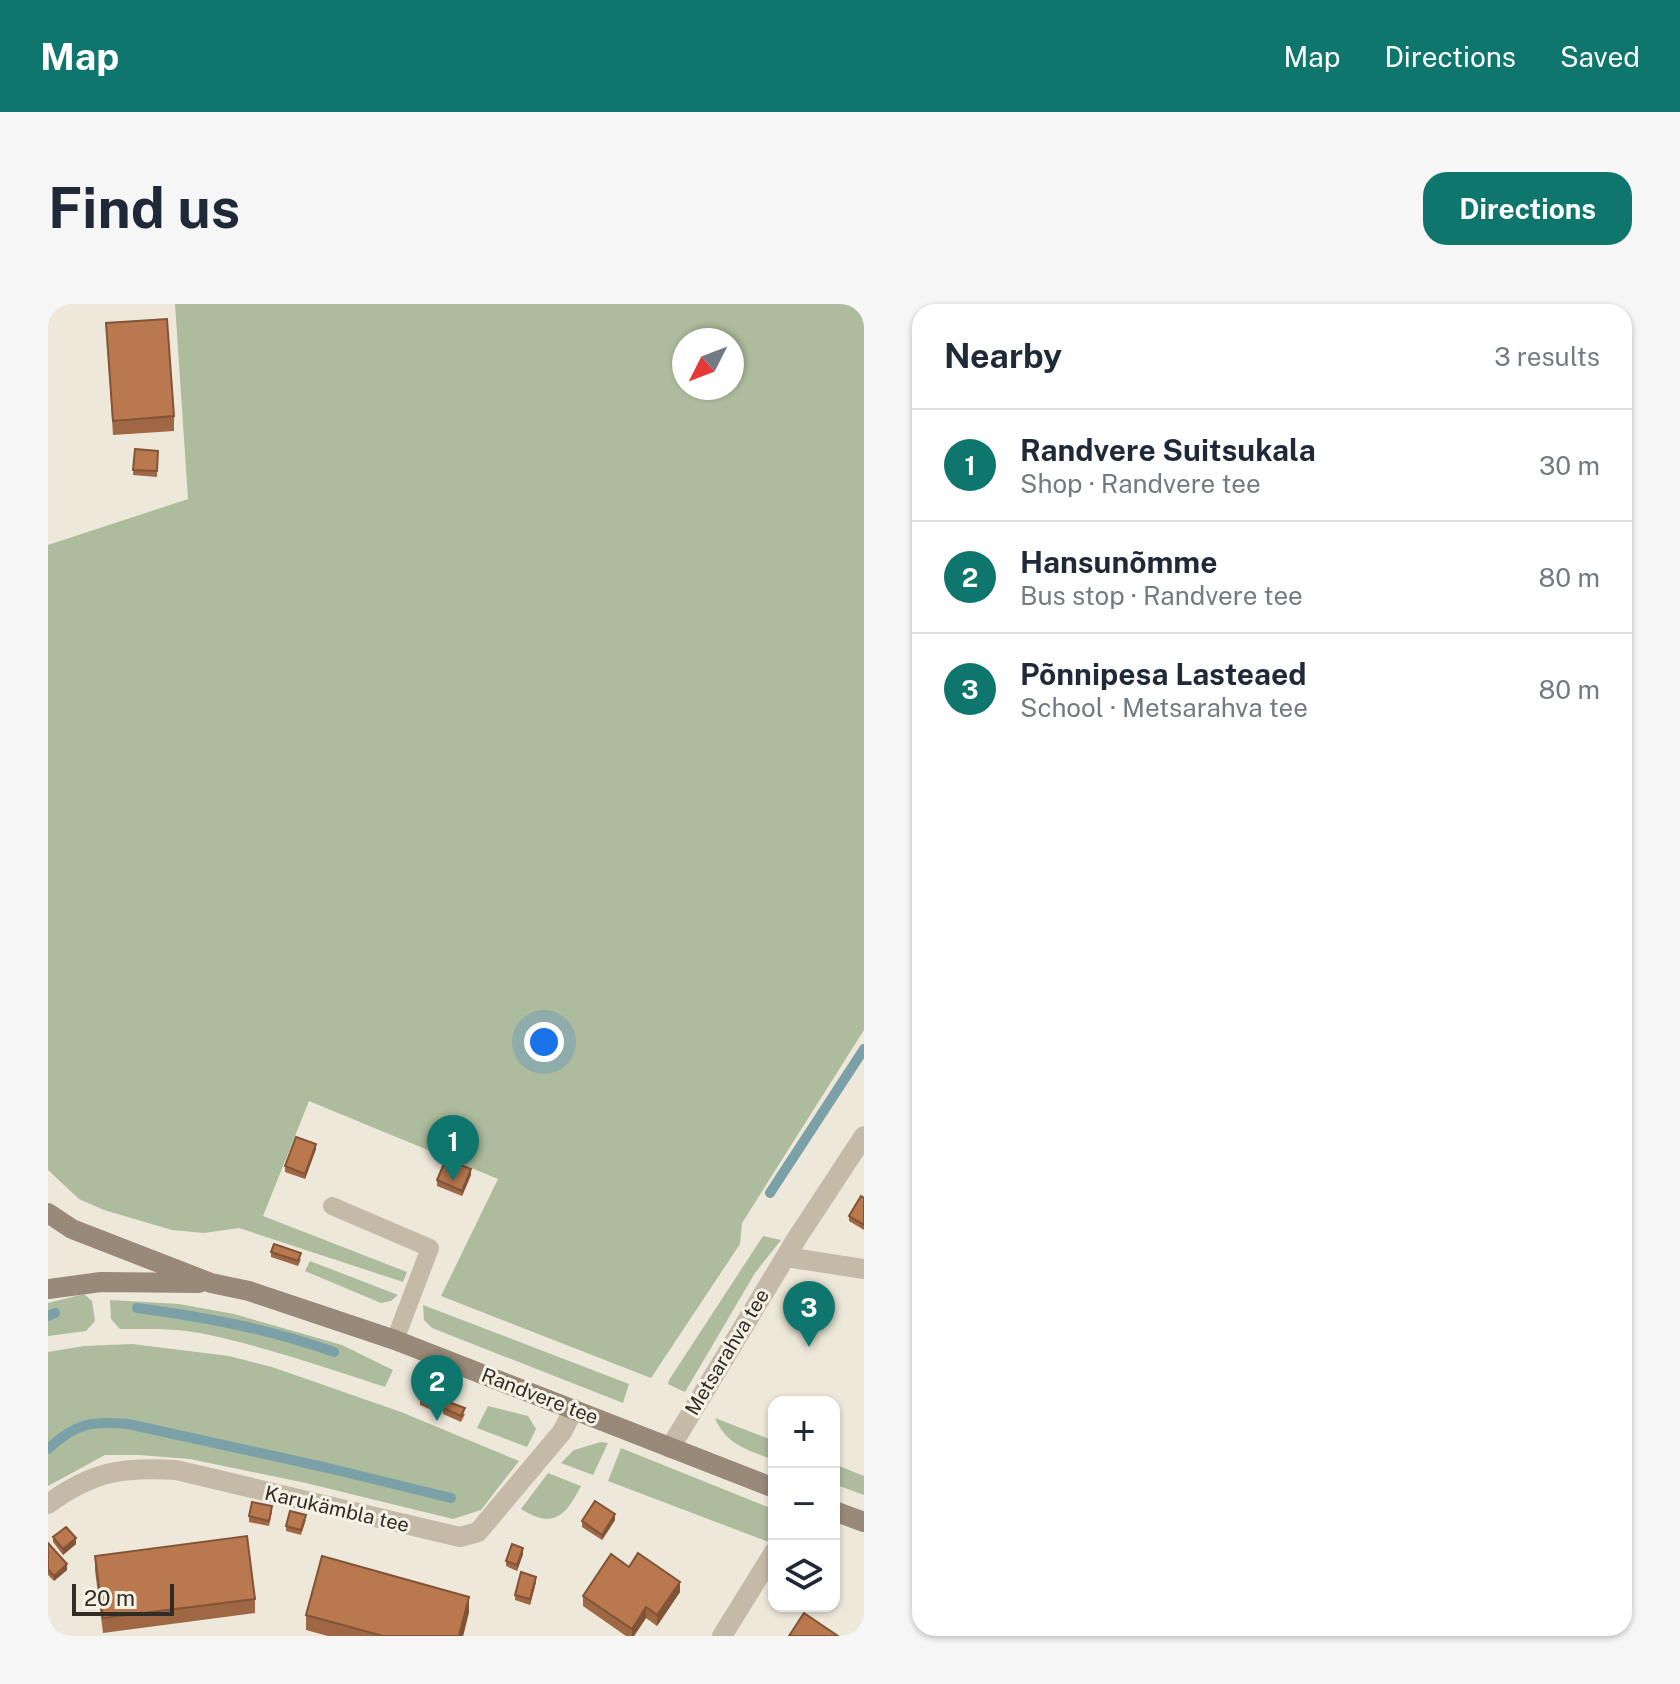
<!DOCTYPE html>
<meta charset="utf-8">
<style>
body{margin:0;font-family:"Public Sans",sans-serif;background:#f6f6f7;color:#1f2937}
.controls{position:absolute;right:24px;bottom:24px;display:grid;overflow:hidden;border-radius:16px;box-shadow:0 2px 6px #0004}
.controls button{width:72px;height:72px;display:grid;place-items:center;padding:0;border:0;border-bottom:2px solid #e0e1e3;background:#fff;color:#1f2937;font:40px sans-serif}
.compass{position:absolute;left:624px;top:24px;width:72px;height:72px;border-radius:50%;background:#fff;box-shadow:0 2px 6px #0004;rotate:228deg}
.scale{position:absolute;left:24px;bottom:20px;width:102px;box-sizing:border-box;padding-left:8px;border:4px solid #322c27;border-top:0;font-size:22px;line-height:28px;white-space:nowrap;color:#322c27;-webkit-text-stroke:6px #f7f2e6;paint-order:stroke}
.you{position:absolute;left:496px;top:738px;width:28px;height:28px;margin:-20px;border:6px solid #fff;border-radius:50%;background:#1a73e8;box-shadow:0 0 0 12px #1a73e833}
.badge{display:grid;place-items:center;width:52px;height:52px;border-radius:50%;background:#0f766e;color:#fff;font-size:26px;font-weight:700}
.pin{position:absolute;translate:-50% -66px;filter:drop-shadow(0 2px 4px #0008)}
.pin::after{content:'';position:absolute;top:42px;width:28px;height:24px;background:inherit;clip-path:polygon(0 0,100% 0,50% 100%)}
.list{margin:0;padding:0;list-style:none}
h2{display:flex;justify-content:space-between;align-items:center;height:104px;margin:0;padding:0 32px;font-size:34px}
h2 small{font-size:26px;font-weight:400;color:#747a83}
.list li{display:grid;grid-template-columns:52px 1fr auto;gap:24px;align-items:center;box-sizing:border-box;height:112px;padding:0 32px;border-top:2px solid #e0e1e3}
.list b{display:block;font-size:30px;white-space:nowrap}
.list p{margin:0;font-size:26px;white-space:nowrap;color:#747a83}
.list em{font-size:26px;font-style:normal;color:#747a83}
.icon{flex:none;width:44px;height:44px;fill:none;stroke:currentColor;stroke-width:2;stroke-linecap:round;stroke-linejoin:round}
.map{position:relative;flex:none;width:816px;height:1332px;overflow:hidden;border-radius:24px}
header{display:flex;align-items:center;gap:48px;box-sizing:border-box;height:112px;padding:0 40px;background:#0f766e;color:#fff}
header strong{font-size:38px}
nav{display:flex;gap:44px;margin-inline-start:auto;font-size:28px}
.intro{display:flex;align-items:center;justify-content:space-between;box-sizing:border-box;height:192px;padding:0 48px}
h1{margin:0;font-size:56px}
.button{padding:20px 36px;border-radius:24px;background:#0f766e;color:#fff;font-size:28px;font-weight:700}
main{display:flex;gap:48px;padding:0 48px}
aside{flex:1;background:#fff;border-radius:24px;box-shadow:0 2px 6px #0004}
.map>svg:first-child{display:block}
.green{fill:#acbc9c;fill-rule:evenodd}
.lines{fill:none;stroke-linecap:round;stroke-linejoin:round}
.stream{stroke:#7ca0a8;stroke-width:10}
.lane{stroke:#c5b9a8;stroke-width:18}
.street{stroke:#c5b9a8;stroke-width:20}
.secondary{stroke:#988979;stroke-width:20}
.wall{fill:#9f6743}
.shaded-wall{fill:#825437}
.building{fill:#b9784e;stroke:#825437;stroke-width:2}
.labels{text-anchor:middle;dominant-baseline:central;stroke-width:6;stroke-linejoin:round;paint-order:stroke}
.street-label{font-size:20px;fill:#322c27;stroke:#f7f2e6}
</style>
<header>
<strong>Map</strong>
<nav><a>Map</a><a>Directions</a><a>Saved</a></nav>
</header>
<div class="intro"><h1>Find us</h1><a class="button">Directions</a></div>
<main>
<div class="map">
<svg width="816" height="1332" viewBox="0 0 816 1332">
<rect width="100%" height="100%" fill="#eee8da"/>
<g class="green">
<path d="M 127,0 L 816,0 L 816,726 L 694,919 L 692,940 L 603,1074 L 393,992 L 450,875 L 261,797 L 215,912 L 359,968 L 355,978 L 191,924 L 156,929 L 124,926 L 56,906 L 31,895 L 0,866 L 0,241 L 140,195 ZM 636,36 L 684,36 L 684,84 L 636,84 Z"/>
<path d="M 715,932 L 733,936 L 707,969 L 637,1088 L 620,1080 L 621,1076 Z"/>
<path d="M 262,957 L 350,991 L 343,997 L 333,999 L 257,967 Z"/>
<path d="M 36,990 L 44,997 L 47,1017 L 38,1027 L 0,1032 L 0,999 Z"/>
<path d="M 62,996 L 131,1000 L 186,1010 L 294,1041 L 345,1066 L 337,1083 C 276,1063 215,1042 152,1029 C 126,1024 99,1025 72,1025 L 63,1015 Z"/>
<path d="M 375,1001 L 581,1080 L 575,1099 L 384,1024 L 376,1016 Z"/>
<path d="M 84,1040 L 181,1052 L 224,1063 L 353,1108 L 471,1157 L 433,1206 L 405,1215 L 258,1179 L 142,1155 L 91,1151 L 57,1151 L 0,1182 L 0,1048 L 36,1042 Z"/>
<path d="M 440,1102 L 480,1112 L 488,1125 L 479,1143 L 429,1124 Z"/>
<path d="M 667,1114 L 726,1137 L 726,1156 C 700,1146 678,1141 667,1114 Z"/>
<path d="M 553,1138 L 560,1139 L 545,1171 L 513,1159 L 526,1146 Z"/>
<path d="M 573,1144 L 722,1204 L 726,1209 L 726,1240 L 560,1177 Z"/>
<path d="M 786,1160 L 816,1172 L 816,1191 L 786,1180 Z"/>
<path d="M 500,1169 L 533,1182 C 517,1213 505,1225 473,1205 Z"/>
</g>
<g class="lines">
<g class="stream">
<path d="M 722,889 L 816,745"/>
<path d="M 89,1004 C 157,1013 221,1025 286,1048"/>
<path d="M 0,1012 L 7,1009"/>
<path d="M 0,1145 C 28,1119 43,1117 80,1120 L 280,1164 L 403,1194"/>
</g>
<path class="lane" d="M 284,902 L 382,944 L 347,1036"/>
<g class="street">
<path d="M 738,953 L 816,965"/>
<path d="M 622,1144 L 749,934 L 816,832"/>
<path d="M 0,1200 C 45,1167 74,1163 128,1166 L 412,1233 L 430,1228 L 514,1128 L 526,1105"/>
<path d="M 674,1332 L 726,1248"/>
</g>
<g class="secondary">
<path d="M 0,909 L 24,925 L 163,979 L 201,987 L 347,1036 L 726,1184"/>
<path d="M 0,985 L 53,978 L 151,979"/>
<path d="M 786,1207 L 816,1218"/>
</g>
</g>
<g class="wall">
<path d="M 58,19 L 126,112 L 126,127 L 65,131 Z"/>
<path d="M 87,145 L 110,147 L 109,173 L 85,171 Z"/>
<path d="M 268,845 L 257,875 L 237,868 L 237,862 Z"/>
<path d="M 423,871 L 414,892 L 389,882 L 389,876 Z"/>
<path d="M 816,894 L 816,926 L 801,917 L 801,912 Z"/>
<path d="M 223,948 L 253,955 L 250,962 L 223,953 Z"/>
<path d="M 372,1095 L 394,1100 L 391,1109 L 372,1101 Z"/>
<path d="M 395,1104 L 417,1110 L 413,1118 L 395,1110 Z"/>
<path d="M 224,1208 L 221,1222 L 201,1218 L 201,1212 Z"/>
<path d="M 258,1216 L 253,1231 L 238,1227 L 238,1222 Z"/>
<path d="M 567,1216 L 554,1236 L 534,1223 L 534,1217 Z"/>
<path d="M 5,1233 L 28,1240 L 15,1251 L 5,1238 Z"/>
<path d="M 0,1239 L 19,1266 L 6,1277 L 0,1271 Z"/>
<path d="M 475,1250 L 469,1267 L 458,1262 L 458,1257 Z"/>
<path d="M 47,1252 L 207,1295 L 207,1309 L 55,1329 L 47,1266 Z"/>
<path d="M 581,1263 L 632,1288 L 609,1322 L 598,1314 L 586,1332 L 578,1332 L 535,1302 L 535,1292 Z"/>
<path d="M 488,1278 L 482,1301 L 467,1296 L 467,1291 Z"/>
<path d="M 421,1308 L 415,1332 L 280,1332 L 258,1326 L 258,1311 Z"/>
</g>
<g class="shaded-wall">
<path d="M 268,840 L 268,845 L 257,875 L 257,870 Z"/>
<path d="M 423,865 L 423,871 L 414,892 L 414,887 Z"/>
<path d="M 567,1210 L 567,1216 L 554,1236 L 554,1231 Z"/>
<path d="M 28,1234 L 28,1240 L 15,1251 L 15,1245 Z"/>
<path d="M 475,1244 L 475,1250 L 469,1267 L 469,1261 Z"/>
<path d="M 19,1260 L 19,1266 L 6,1277 L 6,1272 Z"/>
<path d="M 488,1273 L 488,1278 L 482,1301 L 482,1295 Z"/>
<path d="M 632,1278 L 632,1288 L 609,1322 L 609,1311 Z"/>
<path d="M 421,1293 L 421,1308 L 415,1332 L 411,1332 Z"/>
<path d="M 598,1303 L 598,1314 L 586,1332 L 584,1332 L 584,1325 Z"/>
</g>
<g class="building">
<path d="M 119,15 L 126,112 L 65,117 L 58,19 Z"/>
<path d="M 87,145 L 110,147 L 109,167 L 85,166 Z"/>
<path d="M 248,833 L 268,840 L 257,870 L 237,862 Z"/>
<path d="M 398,855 L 423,865 L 414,887 L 389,876 Z"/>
<path d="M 813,892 L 816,894 L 816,921 L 801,912 Z"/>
<path d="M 226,940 L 253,949 L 250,957 L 223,948 Z"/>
<path d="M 375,1087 L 394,1095 L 391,1103 L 372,1095 Z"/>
<path d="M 398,1097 L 417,1104 L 413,1112 L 395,1104 Z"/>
<path d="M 547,1197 L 567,1210 L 554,1231 L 534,1217 Z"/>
<path d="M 204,1198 L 224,1202 L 221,1217 L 201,1212 Z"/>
<path d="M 242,1207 L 258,1211 L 253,1226 L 238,1222 Z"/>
<path d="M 18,1223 L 28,1234 L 15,1245 L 5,1233 Z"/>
<path d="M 199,1232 L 207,1295 L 55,1314 L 47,1252 Z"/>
<path d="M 0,1239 L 19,1260 L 6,1272 L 0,1265 Z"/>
<path d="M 464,1240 L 475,1244 L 469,1261 L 458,1257 Z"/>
<path d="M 590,1249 L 632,1278 L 609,1311 L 598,1303 L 584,1325 L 535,1292 L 563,1250 L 581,1263 Z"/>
<path d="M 274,1252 L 421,1293 L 411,1332 L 335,1332 L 258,1311 Z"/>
<path d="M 473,1268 L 488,1273 L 482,1295 L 467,1291 Z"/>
<path d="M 756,1309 L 790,1332 L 741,1332 Z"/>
<path d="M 0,1324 L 7,1332 L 0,1332 Z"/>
</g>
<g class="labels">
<g class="street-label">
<text transform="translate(679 1048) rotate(-59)">Metsarahva tee</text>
<text transform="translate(492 1092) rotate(21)">Randvere tee</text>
<text transform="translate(289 1205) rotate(13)">Karukämbla tee</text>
</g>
</g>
</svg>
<div class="controls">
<button>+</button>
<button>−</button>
<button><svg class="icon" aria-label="layers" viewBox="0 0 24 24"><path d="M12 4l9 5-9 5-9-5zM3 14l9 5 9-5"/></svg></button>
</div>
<svg class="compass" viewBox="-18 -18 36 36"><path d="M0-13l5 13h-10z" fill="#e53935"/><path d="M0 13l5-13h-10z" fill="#747a83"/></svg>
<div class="scale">20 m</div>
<div class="you"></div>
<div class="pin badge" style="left:405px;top:877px">1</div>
<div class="pin badge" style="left:389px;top:1117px">2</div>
<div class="pin badge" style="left:761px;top:1043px">3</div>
</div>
<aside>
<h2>Nearby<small>3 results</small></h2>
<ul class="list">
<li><span class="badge">1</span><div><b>Randvere Suitsukala</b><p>Shop · Randvere tee</p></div><em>30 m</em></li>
<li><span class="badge">2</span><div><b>Hansunõmme</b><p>Bus stop · Randvere tee</p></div><em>80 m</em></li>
<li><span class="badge">3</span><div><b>Põnnipesa Lasteaed</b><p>School · Metsarahva tee</p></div><em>80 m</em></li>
</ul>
</aside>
</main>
